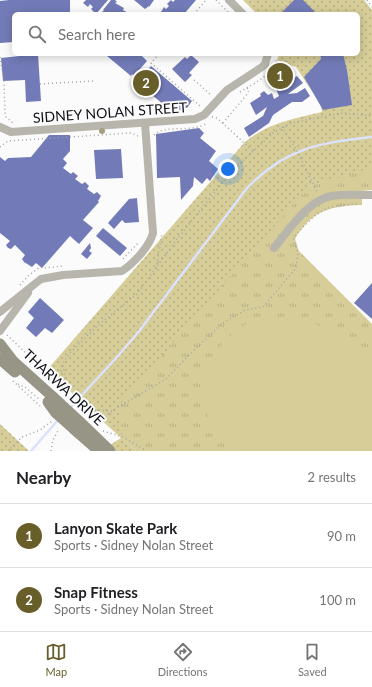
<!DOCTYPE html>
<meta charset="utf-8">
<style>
body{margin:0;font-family:Lato,sans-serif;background:#f2f2f2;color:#202124}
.you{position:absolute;left:228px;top:169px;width:14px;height:14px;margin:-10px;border:3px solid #fff;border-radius:50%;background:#1a73e8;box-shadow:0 0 0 6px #1a73e833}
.badge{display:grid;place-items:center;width:26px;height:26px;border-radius:50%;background:#675e2a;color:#fff;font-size:13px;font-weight:700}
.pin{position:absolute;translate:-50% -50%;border:2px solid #fff;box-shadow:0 1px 4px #0006}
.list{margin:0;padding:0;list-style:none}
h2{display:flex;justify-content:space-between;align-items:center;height:52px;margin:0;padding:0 16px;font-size:17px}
h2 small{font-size:13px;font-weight:400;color:#757577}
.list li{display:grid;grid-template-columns:26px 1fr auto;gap:12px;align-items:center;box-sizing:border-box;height:64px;padding:0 16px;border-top:1px solid #e0e0e0}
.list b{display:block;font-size:15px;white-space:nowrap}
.list p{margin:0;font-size:13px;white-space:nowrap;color:#757577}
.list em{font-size:13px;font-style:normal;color:#757577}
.icon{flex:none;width:22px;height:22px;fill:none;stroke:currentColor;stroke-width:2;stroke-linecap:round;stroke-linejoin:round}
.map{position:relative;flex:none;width:372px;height:451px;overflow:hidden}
.search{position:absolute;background:#fff;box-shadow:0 2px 10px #0003;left:12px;right:12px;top:12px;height:44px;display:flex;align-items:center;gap:10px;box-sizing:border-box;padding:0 14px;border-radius:6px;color:#757577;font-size:15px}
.sheet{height:180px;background:#fff}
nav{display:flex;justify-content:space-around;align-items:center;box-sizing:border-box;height:56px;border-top:1px solid #e0e0e0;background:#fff;font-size:11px;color:#757577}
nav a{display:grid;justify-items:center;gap:2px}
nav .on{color:#675e2a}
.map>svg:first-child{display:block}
.grass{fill:url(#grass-dots)}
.park{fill:url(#park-tufts)}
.pitch{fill:#d6cd99}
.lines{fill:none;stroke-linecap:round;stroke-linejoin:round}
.stream{stroke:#dde2fc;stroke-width:2.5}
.building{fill:#727bb7}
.path{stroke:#a4a4a7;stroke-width:1.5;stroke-dasharray:1 3;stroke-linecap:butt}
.street{stroke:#b8b6ac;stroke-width:8}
.secondary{stroke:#979585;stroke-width:11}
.secondary-bridge{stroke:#979585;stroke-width:11}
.tree{fill:#a49f82}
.labels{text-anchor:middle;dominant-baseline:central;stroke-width:4;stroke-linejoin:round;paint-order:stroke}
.street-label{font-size:14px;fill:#0f1018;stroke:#fbfbfb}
</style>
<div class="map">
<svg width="372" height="451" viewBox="0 0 372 451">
<defs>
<pattern id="grass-dots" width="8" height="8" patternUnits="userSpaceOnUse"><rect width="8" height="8" fill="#d6cd99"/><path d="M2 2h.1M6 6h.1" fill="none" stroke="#b6af83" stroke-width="1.8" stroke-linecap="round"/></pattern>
<pattern id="park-tufts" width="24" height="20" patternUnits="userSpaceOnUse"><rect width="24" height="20" fill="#d6cd99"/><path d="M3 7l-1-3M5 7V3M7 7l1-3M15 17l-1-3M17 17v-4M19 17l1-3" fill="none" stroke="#b6af83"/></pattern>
</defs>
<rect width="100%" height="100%" fill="#fbfbfb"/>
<g class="grass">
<path d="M 243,0 L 364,0 L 372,10 L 372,169 L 309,186 L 122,438 L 136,451 L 100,451 L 121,438 L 47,370 L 244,143 C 265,124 295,118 322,112 L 321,105 L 296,67 L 277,60 L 279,54 L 358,54 L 358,14 L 257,14 Z"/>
<path d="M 0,424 L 29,451 L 0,451 Z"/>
</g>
<path class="park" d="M 367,169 L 372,169 L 372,190 L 362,191 L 362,205 C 331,206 312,210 295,239 L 299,251 L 372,324 L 372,451 L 136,451 L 122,438 L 120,404 L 309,186 Z"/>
<g class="pitch">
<path d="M 281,66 L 289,68 L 290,66 L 293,72 L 290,74 L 290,77 L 275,87 L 272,86 L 267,78 L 271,75 L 272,71 Z"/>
<path d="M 281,317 C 318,321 346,334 372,361 L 372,451 L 232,451 C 222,440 212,428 207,413 C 195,377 218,337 251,322 C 260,318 271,318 281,317 Z"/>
</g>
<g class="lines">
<g class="stream">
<path d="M 70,408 L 118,356 L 140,330 L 247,188 C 286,148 318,143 372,137"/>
<path d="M 31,451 L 58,420"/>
</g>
</g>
<g class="building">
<path d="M 9,0 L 70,0 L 70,14 L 14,14 L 14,42 L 0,43 L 0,1 Z"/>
<path d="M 86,0 L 108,0 L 96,14 L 91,9 L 93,7 L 90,4 L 88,7 L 83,3 Z"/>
<path d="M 111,0 L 115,0 L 117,2 L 115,3 L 124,8 L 123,10 L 130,14 L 102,14 L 101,13 L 104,10 L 103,10 Z"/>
<path d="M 134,0 L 154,0 L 149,7 L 149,6 L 145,9 Z"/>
<path d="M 171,0 L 173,2 L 175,0 L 196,0 L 184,14 L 163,14 L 161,12 L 164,7 L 166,9 L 169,6 L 167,4 Z"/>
<path d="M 294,0 L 303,0 L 317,14 L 280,14 Z"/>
<path d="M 38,54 L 41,101 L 26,102 L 25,80 L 3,81 L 1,58 Z"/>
<path d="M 109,54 L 140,54 L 147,61 L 134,76 L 132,74 L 131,76 L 107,56 Z"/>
<path d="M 320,54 L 343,54 L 347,70 L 352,105 L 323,110 L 304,77 L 321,59 Z"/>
<path d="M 191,55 L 199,62 L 189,73 L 192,75 L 185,82 L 172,69 L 185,57 L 187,59 Z"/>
<path d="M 151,66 L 192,101 L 187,108 L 183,108 L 183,110 L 170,110 L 139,84 L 140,82 L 138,80 Z"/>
<path d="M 297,76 L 303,83 L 288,94 L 297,93 L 305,88 L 310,96 L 302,102 L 292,102 L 273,115 L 269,123 L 249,137 L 244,128 L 263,116 L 267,107 L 256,115 L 250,103 L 261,96 L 260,94 L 264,91 L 268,95 L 272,93 L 274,99 L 279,96 L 276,89 Z"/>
<path d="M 199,128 L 204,133 L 200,138 L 216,151 L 209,161 L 218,169 L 210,181 L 207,178 L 202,184 L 194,177 L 193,186 L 181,200 L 180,177 L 157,178 L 156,134 Z"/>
<path d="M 49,135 L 70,135 L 70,151 L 63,159 L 67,163 L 63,168 L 71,174 L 73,172 L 78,176 L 75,179 L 82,184 L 85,182 L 89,186 L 87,189 L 94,194 L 97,192 L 101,196 L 98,201 L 99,202 L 83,220 L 93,228 L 79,244 L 70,236 L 42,268 L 36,263 L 32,267 L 24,262 L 22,259 L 25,255 L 15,245 L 11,249 L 8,248 L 6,245 L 10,241 L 0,233 L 0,157 L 5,161 L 8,158 L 31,157 Z"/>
<path d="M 121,149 L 123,178 L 96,179 L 94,150 Z"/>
<path d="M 137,198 L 139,222 L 125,223 L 122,220 L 114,229 L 108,223 L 129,199 Z"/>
<path d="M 103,228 L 127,248 L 120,256 L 96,236 Z"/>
<path d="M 90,243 L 91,248 L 89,251 L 92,253 L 87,259 L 81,254 Z"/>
<path d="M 372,283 L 372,319 L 354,303 Z"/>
<path d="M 40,298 L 64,320 L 52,333 L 45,328 L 36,337 L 26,328 L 34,318 L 28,312 Z"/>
</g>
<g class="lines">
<g class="path">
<path d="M 216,0 L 230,14"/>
<path d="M 367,0 L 372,7"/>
<path d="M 194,14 L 206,0"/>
<path d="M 159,54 L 151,63 L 200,106"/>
<path d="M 0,57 L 4,82 L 5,112 L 6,117 L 13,123"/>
<path d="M 194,80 L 211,95"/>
<path d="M 40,84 L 93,81"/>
<path d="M 240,92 C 255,83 271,76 277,59"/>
<path d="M 212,117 L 217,118 L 253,151"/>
<path d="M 223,123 L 248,93 L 249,90 L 247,88"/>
<path d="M 282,127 L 296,149 L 317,192"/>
<path d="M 154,135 C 165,124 191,133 205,124"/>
<path d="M 0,147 L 8,141 L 131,133 L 138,136"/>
<path d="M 123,259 L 138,243"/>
<path d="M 156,268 L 162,234"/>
<path d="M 20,285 L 28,276 L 40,267 L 43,268 L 63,266"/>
<path d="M 7,335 L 29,356 L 31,364"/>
<path d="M 46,378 L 63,370"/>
<path d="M 13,381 L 40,406"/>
<path d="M 18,384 L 25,387 L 39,399"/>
<path d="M 69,398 L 63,366 L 64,361 L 70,353 L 97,326 L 137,294 L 174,243 L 218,188 L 235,168 L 273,133 L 291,123 L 331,115 L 344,113 L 372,116"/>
<path d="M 79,409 L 111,411"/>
<path d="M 96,425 L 112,411 L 166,379 L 197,347 L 223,323 L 245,310 L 263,307 L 296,268 L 298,253 L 294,240 L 294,237 C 317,212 322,205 357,204"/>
<path d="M 103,431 L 123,437 L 147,451"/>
<path d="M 8,451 L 22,437 L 40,430 L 52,421"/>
<path d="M 51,451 L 53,440 L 59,429"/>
</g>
<g class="street">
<path d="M 229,0 L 243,14"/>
<path d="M 0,127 L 11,132 L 195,119 L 204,115 L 227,90 L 262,67 L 265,64 L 268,54"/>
<path d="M 274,248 C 289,230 307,201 331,196 C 344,194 359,195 372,195"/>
<path d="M 0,312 L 41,279 L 63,275 L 122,271 C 133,264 150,246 153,233 L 145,123"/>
<path d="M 0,331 L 28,293"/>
</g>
<g class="secondary">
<path d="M 0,344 L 13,361 L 53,397"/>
<path d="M 0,359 L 15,372"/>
<path d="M 80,422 L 110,451"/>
<path d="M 74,429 L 99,451"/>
</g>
<g class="secondary-bridge">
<path d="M 53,397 L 80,422"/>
<path d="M 48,402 L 56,413 L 74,429"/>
</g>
</g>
<circle class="tree" cx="102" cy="131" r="3"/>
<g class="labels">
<g class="street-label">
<text transform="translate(110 112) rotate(-4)">SIDNEY NOLAN STREET</text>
<text transform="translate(64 387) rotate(43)">THARWA DRIVE</text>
</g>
</g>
</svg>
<div class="you"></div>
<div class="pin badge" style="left:280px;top:76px">1</div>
<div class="pin badge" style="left:146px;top:83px">2</div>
<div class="search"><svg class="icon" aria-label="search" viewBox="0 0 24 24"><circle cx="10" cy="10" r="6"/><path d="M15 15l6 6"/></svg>Search here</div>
</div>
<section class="sheet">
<h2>Nearby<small>2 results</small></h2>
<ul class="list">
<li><span class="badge">1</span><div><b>Lanyon Skate Park</b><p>Sports · Sidney Nolan Street</p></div><em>90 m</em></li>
<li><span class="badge">2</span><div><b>Snap Fitness</b><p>Sports · Sidney Nolan Street</p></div><em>100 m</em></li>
</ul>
</section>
<nav>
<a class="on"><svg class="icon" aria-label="map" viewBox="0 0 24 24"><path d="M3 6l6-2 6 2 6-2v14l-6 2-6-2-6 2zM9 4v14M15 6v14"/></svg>Map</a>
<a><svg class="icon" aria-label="directions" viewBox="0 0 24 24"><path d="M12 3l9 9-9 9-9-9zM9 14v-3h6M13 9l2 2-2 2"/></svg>Directions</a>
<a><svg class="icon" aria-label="saved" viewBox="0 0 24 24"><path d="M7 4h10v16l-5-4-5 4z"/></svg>Saved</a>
</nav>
